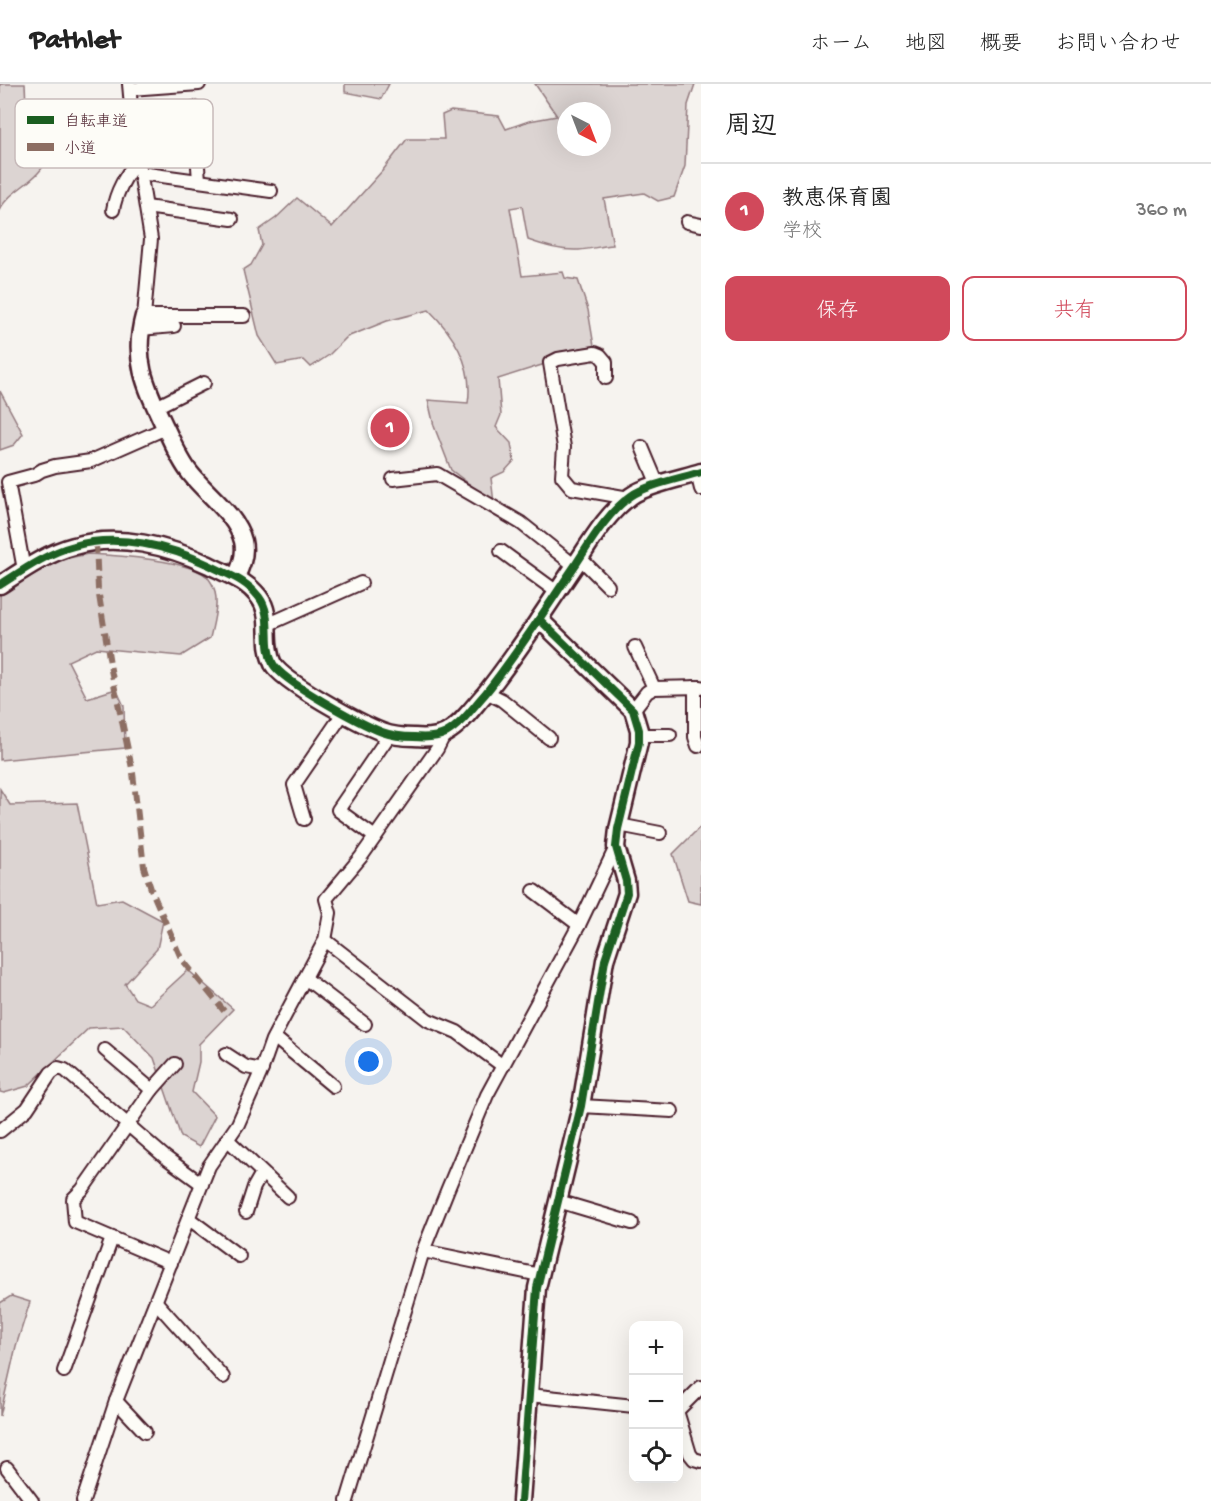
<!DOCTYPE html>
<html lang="ja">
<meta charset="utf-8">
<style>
body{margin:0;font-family:"Gochi Hand","Klee One",sans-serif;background:#f6f6f6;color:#222}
.controls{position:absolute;right:18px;bottom:18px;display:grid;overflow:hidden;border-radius:12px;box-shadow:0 6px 24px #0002}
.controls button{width:54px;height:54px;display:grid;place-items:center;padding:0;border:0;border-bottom:2px solid #e0e0e0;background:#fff;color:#222;font:30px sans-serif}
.compass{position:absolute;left:557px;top:18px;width:54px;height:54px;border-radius:50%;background:#fff;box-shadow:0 6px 24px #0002;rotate:138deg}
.you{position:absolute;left:369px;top:978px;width:21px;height:21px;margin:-15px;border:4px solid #fff;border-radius:50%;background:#1a73e8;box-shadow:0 0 0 9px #1a73e833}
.badge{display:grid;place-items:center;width:39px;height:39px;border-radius:50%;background:#d1495b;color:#fff;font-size:20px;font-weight:700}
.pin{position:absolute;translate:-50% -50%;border:3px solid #fff;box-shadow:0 2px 6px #0006}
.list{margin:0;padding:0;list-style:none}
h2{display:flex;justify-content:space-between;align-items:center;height:78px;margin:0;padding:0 24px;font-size:26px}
h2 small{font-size:20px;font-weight:400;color:#767676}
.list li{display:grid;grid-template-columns:39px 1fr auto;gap:18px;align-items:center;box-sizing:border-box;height:96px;padding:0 24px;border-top:2px solid #e0e0e0}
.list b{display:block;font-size:22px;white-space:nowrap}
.list p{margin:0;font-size:20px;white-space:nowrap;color:#767676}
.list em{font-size:20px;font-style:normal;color:#767676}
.actions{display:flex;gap:12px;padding:18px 24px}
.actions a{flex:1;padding:14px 0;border:2px solid #d1495b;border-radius:12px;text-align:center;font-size:21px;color:#d1495b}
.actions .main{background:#d1495b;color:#fff}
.icon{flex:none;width:33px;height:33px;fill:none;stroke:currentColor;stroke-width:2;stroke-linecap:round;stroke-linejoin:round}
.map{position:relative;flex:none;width:701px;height:1417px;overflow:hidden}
header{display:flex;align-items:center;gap:36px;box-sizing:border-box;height:84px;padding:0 30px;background:#fff;border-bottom:2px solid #e0e0e0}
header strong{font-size:28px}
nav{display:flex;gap:33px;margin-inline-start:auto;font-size:21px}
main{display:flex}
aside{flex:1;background:#fff}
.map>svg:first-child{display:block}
.green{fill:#dcd4d2;stroke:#937a7e;stroke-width:1.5;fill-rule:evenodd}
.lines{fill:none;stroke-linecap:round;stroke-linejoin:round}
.street-casing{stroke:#4a1f2b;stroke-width:16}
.secondary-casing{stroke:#4a1f2b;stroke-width:21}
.street{stroke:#fdfcf7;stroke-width:12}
.secondary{stroke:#fdfcf7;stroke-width:16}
.quiet{stroke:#8d6e63;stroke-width:6;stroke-dasharray:12 6;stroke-linecap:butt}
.cycleway-casing{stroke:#fdfcf7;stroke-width:11}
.cycleway{stroke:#1b5e20;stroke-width:8}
.key{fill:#fdfcf7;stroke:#c7baba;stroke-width:1.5}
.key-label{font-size:16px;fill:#4a1f2b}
</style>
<header>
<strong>Pathlet</strong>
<nav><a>ホーム</a><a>地図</a><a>概要</a><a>お問い合わせ</a></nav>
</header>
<main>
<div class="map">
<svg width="701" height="1417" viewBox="0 0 701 1417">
<rect width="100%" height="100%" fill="#f6f3ef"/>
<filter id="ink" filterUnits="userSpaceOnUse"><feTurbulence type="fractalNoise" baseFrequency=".0167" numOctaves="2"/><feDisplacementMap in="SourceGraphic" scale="12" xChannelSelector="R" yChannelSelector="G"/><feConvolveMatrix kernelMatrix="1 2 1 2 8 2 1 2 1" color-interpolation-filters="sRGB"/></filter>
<g filter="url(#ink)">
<g class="green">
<path d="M 0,0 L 25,0 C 28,41 17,38 51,69 C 47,75 44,83 38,89 C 26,102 9,109 0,125 Z"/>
<path d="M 345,0 L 389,0 L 381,15 L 345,8 Z"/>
<path d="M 535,0 L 695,0 L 688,21 L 685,82 L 674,113 L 658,117 L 644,109 L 604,115 L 613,161 C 602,162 591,165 579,166 C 561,167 545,162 528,156 L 522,122 L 510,124 L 522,192 L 563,188 L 565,194 L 578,196 L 588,226 L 594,262 L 558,268 L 548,279 L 498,295 L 501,331 L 496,343 L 511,359 L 514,377 L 504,388 L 491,394 L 494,419 L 451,386 L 434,342 L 428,316 L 468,319 C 474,282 454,251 429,226 L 387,237 L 347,253 L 329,271 L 311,283 L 304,276 L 277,281 L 259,252 L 243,186 L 251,181 L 262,161 L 259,146 L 276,134 L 297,114 L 332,143 L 383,86 L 407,55 L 444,55 L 442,31 L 451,27 L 499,32 L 506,45 L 529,37 L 557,32 ZM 566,27 L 602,27 L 602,63 L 566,63 Z"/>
<path d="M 0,307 L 23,350 L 14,361 L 0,366 Z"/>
<path d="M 88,470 C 113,471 195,476 209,495 C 222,511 214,536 210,554 L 181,572 L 96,564 L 68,577 L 87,614 L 116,605 L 124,622 L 125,664 L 0,676 L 0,510 L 59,476 Z"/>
<path d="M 0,705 L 10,721 L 77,719 L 97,819 L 122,815 L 163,837 L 157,865 L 125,900 L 135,915 L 150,921 L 188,886 L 233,925 L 199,960 L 199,978 L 192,1008 L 215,1032 L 199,1063 L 181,1053 L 154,974 L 123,942 L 89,944 L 28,1002 L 4,1009 L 0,1008 Z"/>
<path d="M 701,742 L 701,820 L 688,817 L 673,770 Z"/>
<path d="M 11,1212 L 30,1218 L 16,1262 L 0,1332 L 0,1219 Z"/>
</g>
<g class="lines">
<g class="street-casing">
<g id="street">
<path d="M 129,0 L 133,44 L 151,155 L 144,232 L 244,232"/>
<path d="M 130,5 L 199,0"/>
<path d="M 194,24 L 199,97"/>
<path d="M 140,89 L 271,107"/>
<path d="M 146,123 L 232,135"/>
<path d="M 113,126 C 116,107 126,91 138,75"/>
<path d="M 687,138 L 701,141"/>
<path d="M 140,245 L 174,242"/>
<path d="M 606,294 L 606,278 L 600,271 L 595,269 L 558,275 L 550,279 L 564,363 L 562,392 L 572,404 L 629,414"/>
<path d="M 156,323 L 204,299"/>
<path d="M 642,363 L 658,401"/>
<path d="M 697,389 L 701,405"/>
<path d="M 393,395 L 437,390 L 521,439 L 575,482"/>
<path d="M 501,467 L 557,508"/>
<path d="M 580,474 L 608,502"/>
<path d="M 24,486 L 8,398 L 34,391 L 42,386 L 55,382 L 91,377 L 166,344"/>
<path d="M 269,540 L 361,499"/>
<path d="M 635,563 L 654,604"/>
<path d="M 695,603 L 695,653 L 698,662"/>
<path d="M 486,608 L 502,616 L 549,654"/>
<path d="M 633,626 L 647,608 L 654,604 L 701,603"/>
<path d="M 639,651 L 670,651"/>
<path d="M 304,735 L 294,701 L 344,628"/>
<path d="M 619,741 L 660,749"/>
<path d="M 375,753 L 338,726 L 390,650"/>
<path d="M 534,807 L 579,841"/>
<path d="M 325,856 L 428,936 L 457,948 L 503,982"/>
<path d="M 305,894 L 365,940"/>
<path d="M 274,953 L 333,1002"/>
<path d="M 105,966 L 152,1006"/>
<path d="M 226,970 L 246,983 L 262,986"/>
<path d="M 581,1022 L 672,1027"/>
<path d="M 0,1047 L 27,1025 L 51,989 L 58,984 L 65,986 L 165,1073 L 202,1100"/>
<path d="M 227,1055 L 288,1113"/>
<path d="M 558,1117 L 632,1139"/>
<path d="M 246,1128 L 254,1103 L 262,1089"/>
<path d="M 188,1134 L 239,1172"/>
<path d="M 423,1167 L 540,1191"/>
<path d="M 171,1179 L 75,1138 L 73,1115 L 82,1106 L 152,1006 L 175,980"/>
<path d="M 156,1218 L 223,1293"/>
<path d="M 64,1287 L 112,1154"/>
<path d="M 529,1311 L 634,1322"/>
<path d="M 116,1317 L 145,1348"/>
<path d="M 678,1326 L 701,1303"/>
<path d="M 678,1330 L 690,1370 L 694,1375 L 701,1377"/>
<path d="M 7,1384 L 32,1417"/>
<path d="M 83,1417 L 116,1317 L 209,1082 L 238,1040 L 260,990 L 272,956 L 325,856 L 330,829 L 326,815 L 361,773 L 437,665 L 445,649"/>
<path d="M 347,1417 L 423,1167 L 447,1107 L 487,1011 L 579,841 L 616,763"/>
</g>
</g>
<g class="secondary-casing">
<g id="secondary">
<path d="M 144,232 C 132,275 146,303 164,341 C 172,357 179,375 190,389 C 207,411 236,430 243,457 C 246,470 242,481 236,492"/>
<path d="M 0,501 C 23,486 47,469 74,462 C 118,449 169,462 209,481 C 228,491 245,495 259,513 C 274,533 262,558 273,580 C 283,598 361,640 382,648 C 393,652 403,653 414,653 C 425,654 436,654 446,649 C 462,640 473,623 485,610 C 518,569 546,524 576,480 C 591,457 607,429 631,412 C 646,401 682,394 701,388"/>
<path d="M 521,1417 L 537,1204 L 581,1022 L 605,876 L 627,809 L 626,797 L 616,763 L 618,745 L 639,658 L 639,646 L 633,626 L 539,535"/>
</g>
</g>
<use href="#street" class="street"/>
<use href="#secondary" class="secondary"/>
<path class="quiet" d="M 96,458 L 98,505 L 111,586 L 133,689 L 144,783 L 151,805 L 181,874 L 224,927"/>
<g class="cycleway-casing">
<g id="cycleway">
<path d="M 0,501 C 23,486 47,469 74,462 C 118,449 169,462 209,481 C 228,491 245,495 259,513 C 274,533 262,558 273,580 C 283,598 361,640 382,648 C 393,652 403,653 414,653 C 425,654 436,654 446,649 C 462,640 473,623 485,610 C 518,569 546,524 576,480 C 591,457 607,429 631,412 C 646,401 682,394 701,388"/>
<path d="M 521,1417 L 537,1204 L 581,1022 L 605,876 L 627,809 L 626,797 L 616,763 L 618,745 L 639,658 L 639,646 L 633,626 L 539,535"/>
</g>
</g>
<use href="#cycleway" class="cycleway"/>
</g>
</g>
<rect x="15" y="15" width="198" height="69" rx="9" class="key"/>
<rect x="27" y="32" width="27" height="8" fill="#1b5e20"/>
<rect x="27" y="59" width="27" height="8" fill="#8d6e63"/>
<g class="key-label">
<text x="64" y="42">自転車道</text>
<text x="64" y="69">小道</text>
</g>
</svg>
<div class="controls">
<button>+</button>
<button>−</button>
<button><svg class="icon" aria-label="locate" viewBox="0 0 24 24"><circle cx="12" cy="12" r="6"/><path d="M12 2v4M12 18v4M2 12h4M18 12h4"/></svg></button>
</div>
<svg class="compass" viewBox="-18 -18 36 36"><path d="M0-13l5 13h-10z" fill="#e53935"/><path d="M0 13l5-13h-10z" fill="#767676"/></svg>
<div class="you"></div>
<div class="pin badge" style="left:390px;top:344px">1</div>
</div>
<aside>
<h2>周辺<small></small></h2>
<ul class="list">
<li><span class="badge">1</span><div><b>教恵保育園</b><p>学校</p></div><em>360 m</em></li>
</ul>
<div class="actions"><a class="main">保存</a><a>共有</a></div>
</aside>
</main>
